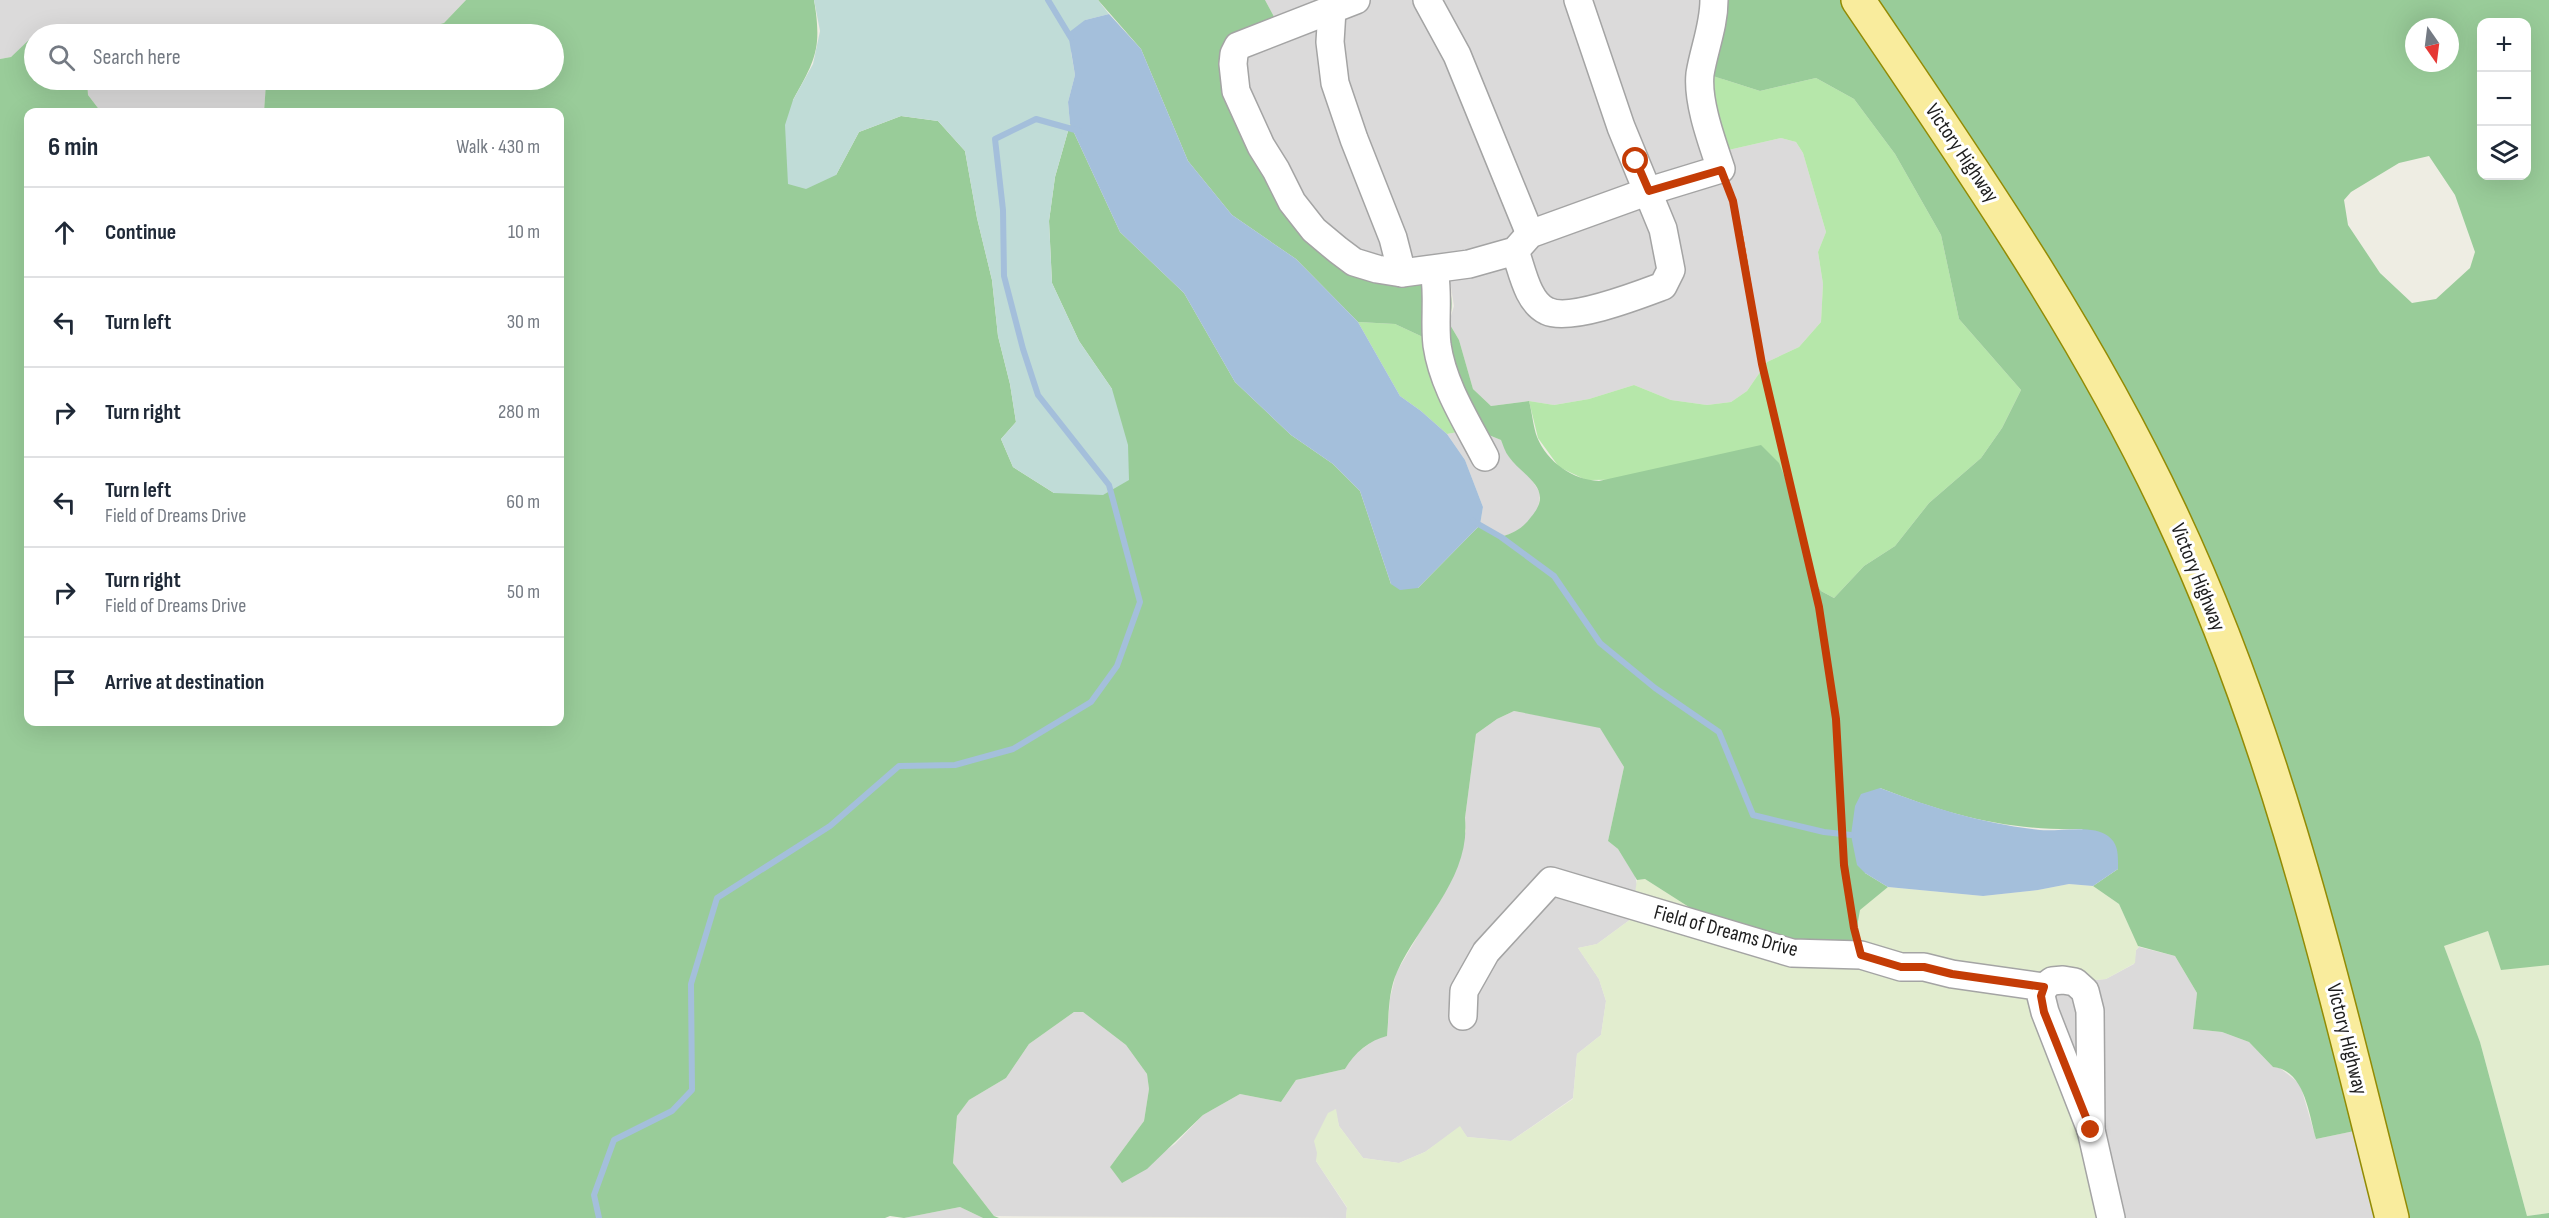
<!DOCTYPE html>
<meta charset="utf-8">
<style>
body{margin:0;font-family:"Sofia Sans Condensed",sans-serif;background:#f6f6f7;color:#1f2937}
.controls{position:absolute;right:18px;top:18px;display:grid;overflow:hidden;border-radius:12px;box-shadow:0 6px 24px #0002}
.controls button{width:54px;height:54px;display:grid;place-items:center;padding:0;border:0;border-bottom:2px solid #e0e1e3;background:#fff;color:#1f2937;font:30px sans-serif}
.compass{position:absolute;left:2405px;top:18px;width:54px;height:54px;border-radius:50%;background:#fff;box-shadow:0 6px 24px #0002;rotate:166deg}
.stop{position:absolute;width:18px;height:18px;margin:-14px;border:4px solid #c43c06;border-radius:50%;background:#fff}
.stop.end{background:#c43c06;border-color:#fff;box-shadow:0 2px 6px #0008}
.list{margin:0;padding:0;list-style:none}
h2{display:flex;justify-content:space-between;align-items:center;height:78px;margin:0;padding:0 24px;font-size:26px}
h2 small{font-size:20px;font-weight:400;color:#747a83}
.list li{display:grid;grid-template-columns:39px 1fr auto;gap:18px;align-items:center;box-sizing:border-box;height:90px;padding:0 24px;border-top:2px solid #e0e1e3}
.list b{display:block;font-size:22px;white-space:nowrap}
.list p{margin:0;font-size:20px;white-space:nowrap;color:#747a83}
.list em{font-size:20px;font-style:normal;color:#747a83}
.icon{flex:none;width:33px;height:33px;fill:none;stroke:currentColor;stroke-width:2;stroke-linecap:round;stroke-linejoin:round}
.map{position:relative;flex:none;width:2549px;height:1218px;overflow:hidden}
.search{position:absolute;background:#fff;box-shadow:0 6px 24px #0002;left:24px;top:24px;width:540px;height:66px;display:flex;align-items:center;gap:15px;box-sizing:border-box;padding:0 21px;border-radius:33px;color:#747a83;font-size:22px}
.panel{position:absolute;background:#fff;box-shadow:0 6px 24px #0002;left:24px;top:108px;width:540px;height:618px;border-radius:12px}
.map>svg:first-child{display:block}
.residential{fill:#dbdada}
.farmland{fill:#e2edcf}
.grass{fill:#b6e7aa}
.forest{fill:#9c9;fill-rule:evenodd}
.wetland{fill:#c0dcd7}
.water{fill:#a4bfdb}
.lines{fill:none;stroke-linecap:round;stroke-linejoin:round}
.stream{stroke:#a4bfdb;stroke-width:6}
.minor-casing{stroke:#a4a4a4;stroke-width:30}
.major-casing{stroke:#928b04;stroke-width:36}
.path{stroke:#f6a26c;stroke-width:4;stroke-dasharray:3 3;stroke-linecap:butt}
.minor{stroke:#fff;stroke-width:27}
.major{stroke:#f9ec9d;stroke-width:33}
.route{stroke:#c43c06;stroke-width:8}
.labels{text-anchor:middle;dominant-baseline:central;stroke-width:6;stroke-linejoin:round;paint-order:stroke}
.street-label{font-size:21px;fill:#1d1d1d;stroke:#fff}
</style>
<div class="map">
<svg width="2549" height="1218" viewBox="0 0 2549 1218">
<rect width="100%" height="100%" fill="#eeede3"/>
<g class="residential">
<path d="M 0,0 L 466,0 L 444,23 L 404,34 L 68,34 L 64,30 L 38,32 L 11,57 L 0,59 Z"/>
<path d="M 1265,0 L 1722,0 L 1724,151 L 1781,138 L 1796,142 L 1803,153 L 1826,232 L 1818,252 L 1823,284 L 1821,322 L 1799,347 L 1767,362 L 1747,391 L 1731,402 L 1707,405 L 1671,400 L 1634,385 L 1589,399 L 1554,405 L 1529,401 L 1491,406 L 1473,389 L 1459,340 L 1449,323 L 1454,306 L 1451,287 L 1440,263 L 1395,273 L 1312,229 L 1235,95 L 1241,42 L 1280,28 Z"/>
<path d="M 87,80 L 270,80 L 266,83 L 264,112 L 101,112 L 88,95 Z"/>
<path d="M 1474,429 L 1501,440 L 1509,457 L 1528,474 L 1540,493 L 1538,510 L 1521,530 L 1501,537 L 1480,525 L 1483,507 L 1465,460 L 1447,434 Z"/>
<path d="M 1514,711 L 1600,727 L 1624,767 L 1608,841 L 1618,849 L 1635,876 L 1637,885 L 1631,919 L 1597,944 L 1578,948 L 1599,979 L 1606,1001 L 1601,1035 L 1577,1054 L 1573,1098 L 1511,1141 L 1467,1137 L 1460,1127 L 1425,1152 L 1399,1163 L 1363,1158 L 1339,1126 L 1335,1109 L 1316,1161 L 1347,1208 L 1346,1218 L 994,1216 L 953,1163 L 957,1116 L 969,1100 L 1006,1078 L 1029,1044 L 1074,1012 L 1083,1012 L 1126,1045 L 1147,1074 L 1149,1089 L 1144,1121 L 1110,1167 L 1165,1151 L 1175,1144 L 1203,1115 L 1240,1094 L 1281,1102 L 1296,1080 L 1345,1069 L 1351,1057 L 1377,1038 L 1387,1036 L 1390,999 L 1396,973 L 1416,939 L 1466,831 L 1465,818 L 1476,734 L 1497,719 Z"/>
<path d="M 2139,947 L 2175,956 L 2197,993 L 2193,1029 L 2222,1032 L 2249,1042 L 2273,1067 L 2280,1068 L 2300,1084 L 2316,1139 L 2364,1129 L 2387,1218 L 2104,1218 L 2049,997 L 2063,983 L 2106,979 L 2134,964 L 2136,950 Z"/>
<path d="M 960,1207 L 983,1218 L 904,1218 Z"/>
</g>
<g class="farmland">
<path d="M 1645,879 L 1703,916 L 1852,955 L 1859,910 L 1888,887 L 1983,896 L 2038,890 L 2069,884 L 2093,886 L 2119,904 L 2139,947 L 2136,950 L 2135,963 L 2106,979 L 2063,983 L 2049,997 L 2104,1218 L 1346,1218 L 1347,1207 L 1316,1161 L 1317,1153 L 1314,1141 L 1328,1113 L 1336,1109 L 1339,1126 L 1363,1158 L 1399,1163 L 1425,1152 L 1460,1126 L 1467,1137 L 1511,1141 L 1573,1099 L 1577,1054 L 1601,1035 L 1606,1001 L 1599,979 L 1578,948 L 1597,944 L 1631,919 L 1637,880 Z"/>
<path d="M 2488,931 L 2501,969 L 2549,965 L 2549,1213 L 2527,1216 L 2480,1042 L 2444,946 Z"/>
</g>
<g class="grass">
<path d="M 1713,76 L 1760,91 L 1816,78 L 1854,99 L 1895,154 L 1941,235 L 1959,319 L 2021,390 L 2002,428 L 1981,458 L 1929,503 L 1895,546 L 1864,566 L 1834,598 L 1821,591 L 1812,576 L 1785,478 L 1586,480 L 1559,467 L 1538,438 L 1529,401 L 1554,405 L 1589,399 L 1634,385 L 1671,400 L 1707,405 L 1731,402 L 1747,391 L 1767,362 L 1799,347 L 1821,322 L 1823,284 L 1818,252 L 1826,232 L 1803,153 L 1796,142 L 1781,138 L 1724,151 L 1703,94 Z"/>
<path d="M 1358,322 L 1395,324 L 1425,338 L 1474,429 L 1447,434 L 1421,411 L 1400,396 Z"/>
</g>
<path class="forest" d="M 466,0 L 814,0 C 822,48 816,59 793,100 L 836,175 L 859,132 L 901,116 L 938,121 L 965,151 L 977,218 L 992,280 L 998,336 L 1010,384 L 1016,422 L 1001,439 L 1013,467 L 1054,493 L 1112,389 L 1079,341 L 1052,283 L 1049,221 L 1055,177 L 1070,124 L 1120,232 L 1184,293 L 1235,382 L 1291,435 L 1333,464 L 1360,491 L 1391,584 L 1418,588 L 1480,525 L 1501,537 C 1515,532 1522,529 1531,517 C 1556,488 1522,476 1509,457 C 1505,452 1503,445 1501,440 L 1474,429 L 1425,338 L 1395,324 L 1358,322 L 1296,259 L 1232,215 L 1188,161 L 1141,49 L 1098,0 L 1265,0 L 1280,28 L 1232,54 L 1263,154 L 1351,263 L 1440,263 C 1450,285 1455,299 1449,323 L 1459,340 L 1473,389 L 1491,406 L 1529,401 C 1532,412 1533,426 1537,437 C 1547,462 1573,480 1599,481 L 1761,445 L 1779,463 L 1785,478 L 1812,576 L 1821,591 L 1834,598 L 1864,566 L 1895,546 L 1929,503 L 1981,458 L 2002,428 L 2021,390 L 1959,319 L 1941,235 L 1895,154 L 1854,99 L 1816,78 L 1760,91 L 1713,76 L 1722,0 L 2549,0 L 2549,965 L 2501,970 L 2488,931 L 2444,946 L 2480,1042 L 2527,1216 L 2549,1213 L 2549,1218 L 2387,1218 L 2364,1129 L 2316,1139 C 2309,1115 2305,1070 2273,1067 L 2249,1042 L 2222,1032 L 2193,1029 L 2197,993 L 2175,956 L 2138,946 L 2119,904 L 2093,886 L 2118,869 L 2082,829 C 2007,831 1949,815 1880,788 L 1865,873 L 1888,887 L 1860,910 L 1852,955 L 1703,916 L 1645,879 L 1637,880 L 1618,849 L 1608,841 L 1624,767 L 1600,728 L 1514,711 L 1497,719 L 1476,734 L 1465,818 C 1471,878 1420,921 1397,972 C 1388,992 1389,1015 1387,1036 C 1370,1040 1354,1053 1345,1069 L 1296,1080 L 1281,1102 L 1240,1094 L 1203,1115 L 1147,1169 L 1122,1183 L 1110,1167 L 1144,1121 L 1149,1089 L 1147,1074 L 1126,1045 L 1083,1012 L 1074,1012 L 1029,1044 L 1006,1078 L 969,1100 L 957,1116 L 953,1163 L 994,1216 L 999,1218 L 983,1218 L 960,1207 L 904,1218 L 890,1216 L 885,1218 L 0,1218 L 0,59 L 11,57 L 34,35 L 34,80 L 87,80 L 88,95 L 101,112 L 28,112 L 28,722 L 560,722 L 560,112 L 264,112 L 266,83 L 270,80 L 554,80 L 554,34 L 404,34 L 444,23 ZM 2482,22 L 2526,22 L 2526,176 L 2482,176 ZM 2414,27 L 2450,27 L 2450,63 L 2414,63 ZM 2429,156 L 2455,195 L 2475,252 L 2470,268 L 2436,299 L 2412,303 L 2380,273 L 2348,225 L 2344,200 L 2351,192 L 2399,163 Z"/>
<path class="wetland" d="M 814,0 L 1098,0 L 1109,14 L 1085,20 L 1071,52 L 1075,75 L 1068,102 L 1070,124 L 1055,177 L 1049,221 L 1052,283 L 1079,341 L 1112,389 L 1128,445 L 1129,480 L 1103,495 L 1054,493 L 1013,467 L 1001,439 L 1016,422 L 1010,384 L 998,336 L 992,280 L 977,218 L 965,151 L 938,121 L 901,116 L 859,132 L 836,175 L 806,189 L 788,184 L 785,125 L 793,100 L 813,64 L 820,31 Z"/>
<g class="water">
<path d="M 1109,14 L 1141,49 L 1188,161 L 1232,215 L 1296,259 L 1358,322 L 1400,396 L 1421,411 L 1447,434 L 1465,460 L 1483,507 L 1480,525 L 1418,588 L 1400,590 L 1391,584 L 1360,491 L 1333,464 L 1291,435 L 1235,382 L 1184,293 L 1120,232 L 1070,124 L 1068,102 L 1075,75 L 1068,33 L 1085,20 Z"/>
<path d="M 1880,788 C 1932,808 1984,824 2040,830 C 2058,832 2093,824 2108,836 C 2119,844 2118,856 2118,869 L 2093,886 L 2069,884 L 2038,890 L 1983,896 L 1888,887 L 1865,873 L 1857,865 L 1851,835 L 1855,806 L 1861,794 Z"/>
</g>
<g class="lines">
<g class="stream">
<path d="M 1048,0 L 1071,38"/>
<path d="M 1473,521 L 1501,537 L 1554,576 L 1600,643 L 1655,688 L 1719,732 L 1753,815 L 1824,832 L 1851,835"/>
<path d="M 599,1218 L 594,1195 L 614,1140 L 672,1111 L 692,1090 L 691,984 L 717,898 L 830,826 L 899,766 L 955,765 L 1013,749 L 1091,702 L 1117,666 L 1140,602 L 1109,485 L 1038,395 L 1023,349 L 1004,276 L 1003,210 L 995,139 L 1036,119 L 1079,131"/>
</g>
<g class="minor-casing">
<g id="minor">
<path d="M 1356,0 L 1238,46 L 1234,54 L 1233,64 L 1236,91 L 1261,146 L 1276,170 L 1292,202 L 1314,230 L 1338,250 L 1354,262 L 1377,269 L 1402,273 L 1469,264 L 1515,251 L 1530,234 L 1649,191 L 1721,169 C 1712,142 1697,102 1700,74 C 1704,49 1714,26 1714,0"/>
<path d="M 1427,0 L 1457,55 L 1530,234"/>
<path d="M 1332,10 L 1330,42 L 1335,83 L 1354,139 L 1393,238 L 1402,273"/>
<path d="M 1515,251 C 1522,269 1527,302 1547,311 C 1570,322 1639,295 1663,286 L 1671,270 L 1663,229 L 1621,127 L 1578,0"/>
<path d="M 1434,270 C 1439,295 1434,320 1437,345 C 1443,386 1467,422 1485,457"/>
<path d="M 2044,987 L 2052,981 L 2063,980 L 2075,982 L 2085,991 L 2090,1011 L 2091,1130 L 2111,1218"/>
<path d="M 1463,1016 L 1464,991 L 1486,952 L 1551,881 L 1792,953 L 1861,955 L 1901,967 L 1924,967 L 1952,974 L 2044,987 L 2041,996 L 2045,1012 L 2091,1130"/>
</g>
</g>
<g class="major-casing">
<path id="major" d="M 1858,0 C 1971,167 2084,329 2170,512 C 2276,736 2332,978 2392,1218"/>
</g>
<path class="path" d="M 1729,190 C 1749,246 1750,309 1763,368 C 1789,485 1823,599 1836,718 C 1843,790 1837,865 1855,935"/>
<use href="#minor" class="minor"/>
<use href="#major" class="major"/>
</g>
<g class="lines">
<path class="route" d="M 1636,161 L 1649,191 L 1721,170 L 1733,201 L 1762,364 L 1819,607 L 1836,719 L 1844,865 L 1854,928 L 1861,955 L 1901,967 L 1924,967 L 1952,974 L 2044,987 L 2041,996 L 2044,1012 L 2091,1130"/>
</g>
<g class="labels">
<g class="street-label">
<text transform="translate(1962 153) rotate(56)">Victory Highway</text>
<text transform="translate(2198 577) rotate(68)">Victory Highway</text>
<text transform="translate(1726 931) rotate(15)">Field of Dreams Drive</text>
<text transform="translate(2347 1039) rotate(76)">Victory Highway</text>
</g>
</g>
</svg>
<div class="controls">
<button>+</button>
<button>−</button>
<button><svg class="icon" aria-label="layers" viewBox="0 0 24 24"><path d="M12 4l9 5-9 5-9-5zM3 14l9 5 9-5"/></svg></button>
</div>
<svg class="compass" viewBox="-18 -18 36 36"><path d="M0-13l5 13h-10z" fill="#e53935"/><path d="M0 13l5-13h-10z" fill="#747a83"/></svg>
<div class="stop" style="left:1636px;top:161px"></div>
<div class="stop end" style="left:2091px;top:1130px"></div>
<div class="search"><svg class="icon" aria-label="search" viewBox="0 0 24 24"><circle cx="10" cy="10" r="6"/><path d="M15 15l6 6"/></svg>Search here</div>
<section class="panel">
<h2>6 min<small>Walk · 430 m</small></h2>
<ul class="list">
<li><svg class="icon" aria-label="ahead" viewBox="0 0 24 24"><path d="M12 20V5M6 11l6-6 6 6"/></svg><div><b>Continue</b></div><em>10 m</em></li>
<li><svg class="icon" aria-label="left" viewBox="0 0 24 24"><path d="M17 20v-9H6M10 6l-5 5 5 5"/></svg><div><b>Turn left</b></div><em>30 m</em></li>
<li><svg class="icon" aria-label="right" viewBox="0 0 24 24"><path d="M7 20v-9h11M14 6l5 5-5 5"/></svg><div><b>Turn right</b></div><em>280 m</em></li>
<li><svg class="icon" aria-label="left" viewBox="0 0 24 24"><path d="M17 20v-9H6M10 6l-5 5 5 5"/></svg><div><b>Turn left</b><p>Field of Dreams Drive</p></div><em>60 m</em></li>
<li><svg class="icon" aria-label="right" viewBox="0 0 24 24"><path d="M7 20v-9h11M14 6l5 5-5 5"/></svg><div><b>Turn right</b><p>Field of Dreams Drive</p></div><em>50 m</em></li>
<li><svg class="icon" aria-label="arrive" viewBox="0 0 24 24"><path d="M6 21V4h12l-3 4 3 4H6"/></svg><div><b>Arrive at destination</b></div></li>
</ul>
</section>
</div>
